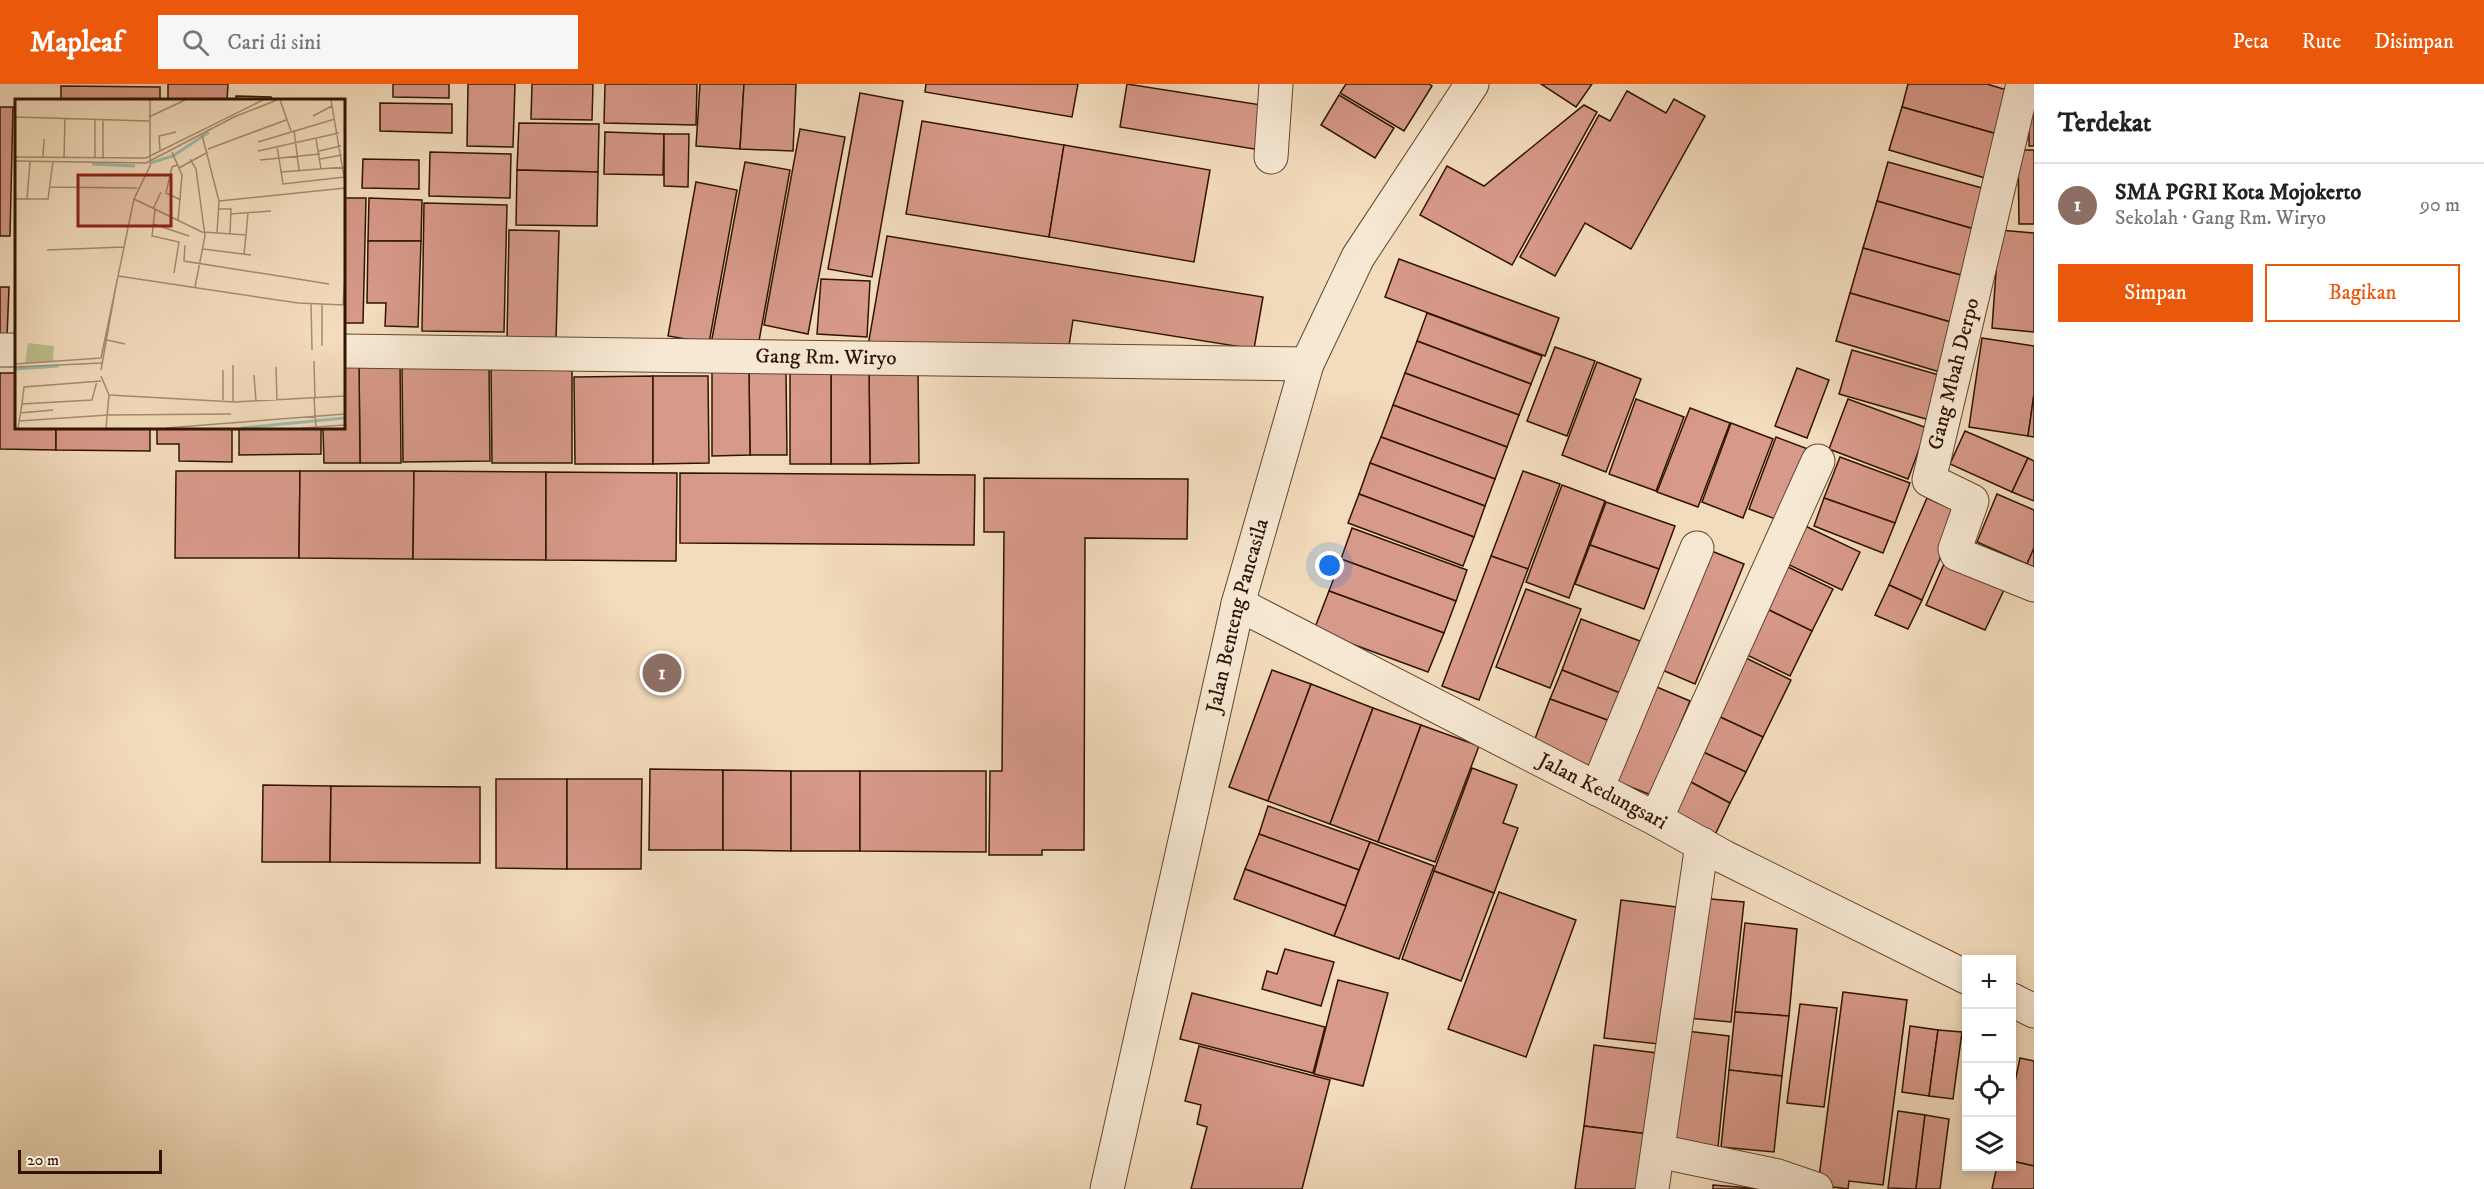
<!DOCTYPE html>
<html lang="id">
<meta charset="utf-8">
<style>
body{margin:0;font-family:"IM FELL DW Pica",serif;background:#f6f6f6;color:#222}
.controls{position:absolute;right:18px;bottom:18px;display:grid;overflow:hidden;border-radius:0px;box-shadow:0 3px 9px #0003}
.controls button{width:54px;height:54px;display:grid;place-items:center;padding:0;border:0;border-bottom:2px solid #e0e0e0;background:#fff;color:#222;font:30px sans-serif}
.scale{position:absolute;left:18px;bottom:15px;width:144px;box-sizing:border-box;padding-left:6px;border:3px solid #301401;border-top:0;font-size:16px;line-height:21px;white-space:nowrap;color:#301401;-webkit-text-stroke:4px #f7e8d3;paint-order:stroke}
.you{position:absolute;left:1330px;top:482px;width:21px;height:21px;margin:-15px;border:4px solid #fff;border-radius:50%;background:#1a73e8;box-shadow:0 0 0 9px #1a73e833}
.badge{display:grid;place-items:center;width:39px;height:39px;border-radius:50%;background:#ea580c;color:#fff;font-size:20px;font-weight:700}
.pin{position:absolute;translate:-50% -50%;border:3px solid #fff;box-shadow:0 2px 6px #0006}
.list{margin:0;padding:0;list-style:none}
h2{display:flex;justify-content:space-between;align-items:center;height:78px;margin:0;padding:0 24px;font-size:26px}
h2 small{font-size:20px;font-weight:400;color:#767676}
.list li{display:grid;grid-template-columns:39px 1fr auto;gap:18px;align-items:center;box-sizing:border-box;height:84px;padding:0 24px;border-top:2px solid #e0e0e0}
.list b{display:block;font-size:22px;white-space:nowrap}
.list p{margin:0;font-size:20px;white-space:nowrap;color:#767676}
.list em{font-size:20px;font-style:normal;color:#767676}
.actions{display:flex;gap:12px;padding:18px 24px}
.actions a{flex:1;padding:14px 0;border:2px solid #ea580c;border-radius:0px;text-align:center;font-size:21px;color:#ea580c}
.actions .main{background:#ea580c;color:#fff}
.icon{flex:none;width:33px;height:33px;fill:none;stroke:currentColor;stroke-width:2;stroke-linecap:round;stroke-linejoin:round}
.map{position:relative;flex:none;width:2034px;height:1105px;overflow:hidden}
header{display:flex;align-items:center;gap:36px;box-sizing:border-box;height:84px;padding:0 30px;background:#ea580c;color:#fff}
header strong{font-size:28px}
nav{display:flex;gap:33px;margin-inline-start:auto;font-size:21px}
.search{width:420px;height:54px;background:#f6f6f6;display:flex;align-items:center;gap:15px;box-sizing:border-box;padding:0 21px;border-radius:0px;color:#767676;font-size:22px}
main{display:flex}
aside{flex:1;background:#fff}
.map>svg:first-child{display:block}
.building{fill:#d79989;stroke:#301401;stroke-width:1.5}
.lines{fill:none;stroke-linecap:round;stroke-linejoin:round}
.minor-casing{stroke:#614630;stroke-width:35}
.minor{stroke:#f7e8d3;stroke-width:33}
.labels{text-anchor:middle;dominant-baseline:central;stroke-width:5;stroke-linejoin:round;paint-order:stroke}
.street-label{font-size:21px;fill:#301401;stroke:#f7e8d3}
.inset-river{fill:none;stroke:#9bbcae;stroke-width:3}
.inset-road{fill:none;stroke:#a58c71;stroke-width:1.5}
.view{fill:#8f2418;fill-opacity:0.15;stroke:#8f2418;stroke-width:3}
.inset-edge{fill:none;stroke:#301401;stroke-width:3}
</style>
<header>
<strong>Mapleaf</strong>
<div class="search"><svg class="icon" aria-label="search" viewBox="0 0 24 24"><circle cx="10" cy="10" r="6"/><path d="M15 15l6 6"/></svg>Cari di sini</div>
<nav><a>Peta</a><a>Rute</a><a>Disimpan</a></nav>
</header>
<main>
<div class="map">
<svg width="2034" height="1105" viewBox="0 0 2034 1105">
<rect width="100%" height="100%" fill="#f3dcbc"/>
<filter id="stains"><feTurbulence type="fractalNoise" baseFrequency=".00333" numOctaves="4"/><feColorMatrix values="0 0 0 0 .2 0 0 0 0 .09 0 0 0 0 .02 0 0 0 .5 -.17"/></filter>
<radialGradient id="worn" r=".72"><stop offset=".6" stop-color="#630" stop-opacity="0"/><stop offset="1" stop-color="#630" stop-opacity=".3"/></radialGradient>
<g class="building">
<path d="M 168,0 L 228,0 L 227,16 L 168,16 Z"/>
<path d="M 393,0 L 449,0 L 449,14 L 393,13 Z"/>
<path d="M 468,0 L 515,0 L 513,63 L 467,62 Z"/>
<path d="M 532,0 L 593,0 L 592,36 L 531,35 Z"/>
<path d="M 605,0 L 697,0 L 696,41 L 604,39 Z"/>
<path d="M 700,0 L 744,0 L 740,65 L 696,62 Z"/>
<path d="M 744,0 L 796,0 L 793,67 L 740,65 Z"/>
<path d="M 926,0 L 1078,0 L 1072,33 L 925,8 Z"/>
<path d="M 1127,0 L 1268,22 L 1260,66 L 1120,43 Z"/>
<path d="M 1346,0 L 1429,0 L 1432,2 L 1404,47 L 1340,9 Z"/>
<path d="M 1541,0 L 1592,0 L 1576,23 Z"/>
<path d="M 1908,0 L 1987,0 L 2010,7 L 1997,50 L 1902,23 Z"/>
<path d="M 61,2 L 160,3 L 160,16 L 61,16 Z"/>
<path d="M 1627,7 L 1666,29 L 1674,15 L 1705,32 L 1631,165 L 1585,139 L 1555,192 L 1520,173 L 1599,31 L 1610,37 Z"/>
<path d="M 860,9 L 903,17 L 872,193 L 828,185 Z"/>
<rect x="2029" y="10" width="5" height="52"/>
<path d="M 1339,11 L 1394,44 L 1375,74 L 1321,41 Z"/>
<path d="M 236,12 L 271,13 L 271,16 L 236,16 Z"/>
<path d="M 380,19 L 452,20 L 452,49 L 380,47 Z"/>
<path d="M 1584,21 L 1597,28 L 1512,181 L 1420,131 L 1447,82 L 1484,102 Z"/>
<path d="M 0,23 L 13,23 L 10,152 L 0,152 Z"/>
<path d="M 1902,23 L 1997,50 L 1985,94 L 1889,66 Z"/>
<path d="M 922,37 L 1064,61 L 1049,153 L 906,130 Z"/>
<path d="M 519,39 L 599,40 L 598,88 L 517,86 Z"/>
<path d="M 800,45 L 845,53 L 808,250 L 764,241 Z"/>
<path d="M 605,48 L 664,50 L 663,91 L 604,90 Z"/>
<path d="M 664,50 L 689,50 L 688,103 L 664,102 Z"/>
<path d="M 1064,61 L 1210,86 L 1194,178 L 1049,153 Z"/>
<path d="M 2018,66 L 2034,66 L 2034,140 L 2019,140 Z"/>
<path d="M 430,68 L 511,70 L 510,114 L 429,112 Z"/>
<path d="M 363,75 L 419,76 L 419,105 L 362,104 Z"/>
<path d="M 745,78 L 790,86 L 757,268 L 711,260 Z"/>
<path d="M 1888,78 L 1993,107 L 1981,147 L 1877,117 Z"/>
<path d="M 517,86 L 598,88 L 597,142 L 516,141 Z"/>
<path d="M 696,98 L 737,106 L 709,259 L 668,252 Z"/>
<path d="M 344,114 L 366,114 L 363,239 L 344,239 Z"/>
<path d="M 369,114 L 422,116 L 421,157 L 368,157 Z"/>
<path d="M 1877,117 L 1981,147 L 1968,193 L 1863,164 Z"/>
<path d="M 424,119 L 507,121 L 504,248 L 422,247 Z"/>
<path d="M 509,146 L 559,147 L 556,256 L 507,256 Z"/>
<path d="M 1999,146 L 2034,149 L 2034,248 L 1992,244 Z"/>
<path d="M 887,152 L 1263,213 L 1254,265 L 1073,236 L 1068,268 L 868,262 Z"/>
<path d="M 368,157 L 421,157 L 418,243 L 385,242 L 386,219 L 367,219 Z"/>
<path d="M 1863,164 L 1968,193 L 1954,239 L 1850,209 Z"/>
<path d="M 1399,175 L 1559,234 L 1545,272 L 1385,213 Z"/>
<path d="M 821,195 L 870,197 L 867,253 L 817,250 Z"/>
<path d="M 0,203 L 9,203 L 7,254 L 0,254 Z"/>
<path d="M 1850,209 L 1954,239 L 1940,288 L 1836,257 Z"/>
<path d="M 1427,229 L 1542,272 L 1531,300 L 1417,257 Z"/>
<path d="M 1982,254 L 2034,262 L 2034,310 L 2028,352 L 1969,343 Z"/>
<path d="M 1417,257 L 1531,300 L 1519,331 L 1405,289 Z"/>
<path d="M 1555,263 L 1595,277 L 1567,352 L 1527,337 Z"/>
<path d="M 1852,266 L 1946,293 L 1933,337 L 1839,310 Z"/>
<path d="M 400,278 L 401,379 L 360,379 L 359,279 Z"/>
<path d="M 572,278 L 572,379 L 492,379 L 491,279 Z"/>
<path d="M 1597,278 L 1641,295 L 1606,388 L 1562,371 Z"/>
<path d="M 344,279 L 359,279 L 360,379 L 324,379 L 323,344 L 344,344 Z"/>
<path d="M 489,279 L 490,377 L 403,378 L 402,280 Z"/>
<path d="M 1797,284 L 1829,296 L 1807,354 L 1775,342 Z"/>
<path d="M 869,285 L 918,285 L 919,379 L 870,380 Z"/>
<path d="M 869,285 L 870,380 L 831,380 L 831,286 Z"/>
<rect x="790" y="286" width="41" height="94"/>
<path d="M 786,287 L 787,371 L 750,371 L 749,288 Z"/>
<path d="M 712,288 L 749,288 L 750,371 L 712,372 Z"/>
<path d="M 0,289 L 16,289 L 16,344 L 56,344 L 56,366 L 0,365 Z"/>
<path d="M 1405,289 L 1519,331 L 1507,363 L 1393,321 Z"/>
<path d="M 653,292 L 653,380 L 575,380 L 574,293 Z"/>
<path d="M 653,292 L 708,292 L 709,379 L 653,380 Z"/>
<path d="M 2034,310 L 2034,353 L 2028,352 Z"/>
<path d="M 1636,315 L 1684,333 L 1656,407 L 1609,390 Z"/>
<path d="M 1848,315 L 1927,344 L 1908,395 L 1829,365 Z"/>
<path d="M 1393,321 L 1507,363 L 1495,395 L 1381,353 Z"/>
<path d="M 1690,324 L 1730,339 L 1698,423 L 1657,408 Z"/>
<path d="M 1731,339 L 1773,355 L 1743,434 L 1702,418 Z"/>
<path d="M 56,344 L 150,344 L 150,367 L 56,366 Z"/>
<path d="M 157,344 L 232,344 L 232,378 L 179,377 L 179,360 L 157,360 Z"/>
<path d="M 239,344 L 321,344 L 321,370 L 239,371 Z"/>
<path d="M 1965,347 L 2028,374 L 2012,408 L 1950,380 Z"/>
<path d="M 1381,353 L 1495,395 L 1485,422 L 1370,379 Z"/>
<path d="M 1776,353 L 1813,367 L 1786,439 L 1749,425 Z"/>
<path d="M 1840,373 L 1910,399 L 1895,439 L 1824,414 Z"/>
<path d="M 2028,374 L 2034,377 L 2034,417 L 2012,408 Z"/>
<path d="M 1370,379 L 1485,422 L 1474,453 L 1359,410 Z"/>
<path d="M 176,387 L 300,387 L 299,474 L 175,474 Z"/>
<path d="M 300,387 L 414,387 L 413,475 L 299,474 Z"/>
<path d="M 414,387 L 546,388 L 546,476 L 413,475 Z"/>
<path d="M 1523,387 L 1560,400 L 1528,485 L 1491,472 Z"/>
<path d="M 546,388 L 677,389 L 676,477 L 546,476 Z"/>
<path d="M 680,389 L 975,391 L 974,461 L 680,459 Z"/>
<path d="M 984,394 L 1188,395 L 1187,455 L 1085,454 L 1084,766 L 1042,766 L 1042,771 L 989,771 L 990,687 L 1002,687 L 1004,448 L 984,448 Z"/>
<path d="M 1562,401 L 1605,417 L 1569,514 L 1526,498 Z"/>
<path d="M 1359,410 L 1474,453 L 1463,482 L 1348,439 Z"/>
<path d="M 1997,410 L 2034,426 L 2034,464 L 2027,480 L 1977,458 Z"/>
<path d="M 1824,414 L 1895,439 L 1883,469 L 1814,442 Z"/>
<path d="M 1927,414 L 1960,429 L 1922,516 L 1889,501 Z"/>
<path d="M 1606,418 L 1675,442 L 1659,485 L 1590,461 Z"/>
<path d="M 1801,440 L 1860,468 L 1842,506 L 1783,478 Z"/>
<path d="M 1352,444 L 1467,486 L 1456,517 L 1341,475 Z"/>
<path d="M 1590,461 L 1659,485 L 1644,525 L 1575,500 Z"/>
<path d="M 2034,464 L 2034,483 L 2027,480 Z"/>
<path d="M 1709,466 L 1744,480 L 1695,600 L 1660,585 Z"/>
<path d="M 1491,472 L 1528,485 L 1479,616 L 1442,602 Z"/>
<path d="M 1341,475 L 1456,517 L 1444,549 L 1329,507 Z"/>
<path d="M 1944,480 L 2004,506 L 1985,546 L 1926,521 Z"/>
<path d="M 1786,482 L 1833,505 L 1812,547 L 1765,524 Z"/>
<path d="M 1889,501 L 1922,516 L 1908,545 L 1875,531 Z"/>
<path d="M 1526,505 L 1581,525 L 1550,604 L 1496,583 Z"/>
<path d="M 1329,507 L 1444,549 L 1428,588 L 1314,546 Z"/>
<path d="M 1765,524 L 1812,547 L 1790,592 L 1743,569 Z"/>
<path d="M 1581,535 L 1640,557 L 1620,609 L 1562,586 Z"/>
<path d="M 1746,574 L 1791,596 L 1763,653 L 1718,632 Z"/>
<path d="M 1272,586 L 1311,600 L 1268,717 L 1229,703 Z"/>
<path d="M 1562,586 L 1620,609 L 1610,637 L 1550,615 Z"/>
<path d="M 1311,600 L 1373,624 L 1330,740 L 1268,717 Z"/>
<path d="M 1652,601 L 1690,617 L 1651,711 L 1613,696 Z"/>
<path d="M 1550,615 L 1610,637 L 1592,683 L 1533,660 Z"/>
<path d="M 1373,624 L 1421,641 L 1378,758 L 1330,740 Z"/>
<path d="M 1718,632 L 1763,653 L 1746,688 L 1701,667 Z"/>
<path d="M 1421,641 L 1479,662 L 1435,778 L 1378,758 Z"/>
<path d="M 1701,667 L 1746,688 L 1730,719 L 1687,696 Z"/>
<path d="M 1472,684 L 1517,701 L 1503,739 L 1518,744 L 1494,809 L 1434,787 Z"/>
<path d="M 650,685 L 723,686 L 723,766 L 649,766 Z"/>
<path d="M 723,686 L 791,687 L 791,767 L 723,766 Z"/>
<rect x="791" y="687" width="69" height="80"/>
<path d="M 860,687 L 986,687 L 986,768 L 860,767 Z"/>
<path d="M 496,695 L 567,695 L 567,785 L 496,784 Z"/>
<path d="M 567,695 L 642,695 L 641,785 L 567,785 Z"/>
<path d="M 1687,696 L 1730,719 L 1714,753 L 1669,731 Z"/>
<path d="M 263,701 L 331,702 L 330,778 L 262,778 Z"/>
<path d="M 331,702 L 480,703 L 480,779 L 330,778 Z"/>
<path d="M 1268,722 L 1370,758 L 1359,786 L 1259,750 Z"/>
<path d="M 1259,750 L 1359,786 L 1346,822 L 1245,785 Z"/>
<path d="M 1370,758 L 1434,782 L 1399,875 L 1334,852 Z"/>
<path d="M 1245,785 L 1346,822 L 1334,852 L 1234,815 Z"/>
<path d="M 1434,787 L 1494,809 L 1461,897 L 1402,875 Z"/>
<path d="M 1499,808 L 1576,836 L 1526,973 L 1448,945 Z"/>
<path d="M 1700,814 L 1744,818 L 1731,938 L 1688,934 Z"/>
<path d="M 1621,816 L 1676,823 L 1659,960 L 1604,954 Z"/>
<path d="M 1745,839 L 1797,845 L 1789,932 L 1735,928 Z"/>
<path d="M 1285,865 L 1334,878 L 1321,922 L 1262,905 L 1267,887 L 1277,890 Z"/>
<path d="M 1338,896 L 1388,909 L 1363,1002 L 1314,990 Z"/>
<path d="M 1843,908 L 1907,916 L 1883,1101 L 1849,1097 L 1848,1105 L 1818,1101 Z"/>
<path d="M 1192,909 L 1325,943 L 1313,989 L 1180,955 Z"/>
<path d="M 1800,920 L 1837,924 L 1824,1023 L 1787,1019 Z"/>
<path d="M 1735,928 L 1789,932 L 1782,992 L 1729,986 Z"/>
<path d="M 1910,942 L 1938,946 L 1929,1012 L 1902,1008 Z"/>
<path d="M 1938,946 L 1962,948 L 1953,1015 L 1929,1012 Z"/>
<path d="M 1686,947 L 1729,952 L 1718,1063 L 1674,1058 Z"/>
<path d="M 1594,961 L 1657,969 L 1648,1050 L 1584,1042 Z"/>
<path d="M 1199,962 L 1330,996 L 1302,1105 L 1191,1105 L 1207,1043 L 1197,1040 L 1201,1021 L 1185,1017 Z"/>
<path d="M 2020,974 L 2034,977 L 2034,1082 L 2012,1077 L 2012,1012 Z"/>
<path d="M 1729,986 L 1782,992 L 1774,1068 L 1721,1063 Z"/>
<path d="M 1898,1027 L 1925,1031 L 1916,1105 L 1888,1104 Z"/>
<path d="M 1925,1031 L 1949,1035 L 1940,1105 L 1916,1105 Z"/>
<path d="M 1584,1042 L 1648,1050 L 1640,1105 L 1575,1105 Z"/>
<path d="M 2012,1077 L 2034,1082 L 2034,1105 L 1992,1105 L 1997,1082 L 2012,1082 Z"/>
<path d="M 1713,1101 L 1763,1105 L 1713,1105 Z"/>
</g>
<g class="lines">
<g class="minor-casing">
<g id="minor">
<path d="M 2023,0 L 1929,396 L 1972,417 L 1955,465 L 1957,470 L 2034,501"/>
<path d="M 1271,73 L 1276,0"/>
<path d="M 0,266 L 16,266"/>
<path id="s1" d="M 344,267 L 1307,280"/>
<path id="s2" d="M 1238,520 L 1656,735 L 1724,773 L 1966,893"/>
<path d="M 1597,705 L 1697,464"/>
<path d="M 1656,735 L 1818,377"/>
<path d="M 2012,916 L 2034,927"/>
<path d="M 1658,1067 L 1778,1092 L 1816,1105"/>
<path id="s3" d="M 1107,1105 L 1238,520 L 1307,280 L 1358,173 L 1472,0"/>
<path d="M 1652,1105 L 1702,760"/>
</g>
</g>
<use href="#minor" class="minor"/>
</g>
<g class="labels">
<g class="street-label">
<text stroke="none"><textPath href="#s1" startOffset="482">Gang Rm. Wiryo</textPath></text>
<text transform="translate(1954 290) rotate(-76)">Gang Mbah Derpo</text>
<text stroke="none"><textPath href="#s3" startOffset="588">Jalan Benteng Pancasila</textPath></text>
<text stroke="none"><textPath href="#s2" startOffset="410">Jalan Kedungsari</textPath></text>
</g>
</g>
<g transform="translate(15 15)">
<rect width="330" height="330" fill="#f3dcbc"/>
<path d="M 13,244 L 39,247 L 38,262 L 10,264 Z" fill="#bebf8e"/>
<path class="inset-river" d="M 135,64 L 158,57 L 194,33M 77,65 L 120,67M 0,270 L 44,267M 226,329 L 330,319"/>
<path class="inset-road" d="M 265,1 L 276,32M 316,1 L 330,84M 298,17 L 317,7M 0,18 L 134,22M 134,18 L 170,1M 279,31 L 284,71M 301,40 L 306,70M 243,43 L 320,20M 262,47 L 268,85 L 330,78M 193,50 L 271,21M 145,51 L 144,37 L 161,33M 243,52 L 324,34M 304,52 L 326,47M 157,53 L 167,76 L 163,122M 0,58 L 131,59 L 248,1M 28,58 L 29,40M 80,58 L 80,20M 49,59 L 50,19M 88,60 L 88,20M 175,60 L 181,70 L 190,137 L 180,188M 305,60 L 327,56M 245,61 L 305,55M 0,62 L 131,64 L 219,18 L 262,1M 162,66 L 157,68 L 151,94 L 166,101M 164,69 L 193,53M 266,73 L 330,68M 34,88 L 122,89M 0,100 L 33,100 L 38,63M 12,100 L 15,63M 119,100 L 187,133 L 202,134 L 204,102 L 187,36M 204,102 L 330,89M 138,110 L 146,93M 203,110 L 216,110 L 215,135M 140,111 L 137,137 L 164,143 L 159,174M 215,115 L 256,112M 138,125 L 174,137M 202,134 L 231,136 L 233,114M 170,146 L 169,162 L 314,185M 188,150 L 236,156M 32,151 L 109,148M 229,155 L 231,136M 103,177 L 283,204 L 330,206M 296,205 L 297,251M 328,206 L 330,177M 92,241 L 110,245M 307,247 L 307,205M 299,262 L 300,299M 0,265 L 86,259 L 119,100 L 135,67 L 135,1M 218,266 L 218,302M 0,268 L 87,264M 261,268 L 262,301M 86,271 L 102,181M 208,271 L 208,301M 239,276 L 241,302M 86,277 L 94,296 L 91,329M 94,296 L 220,303 L 330,297M 299,299 L 301,329M 7,305 L 9,288 L 86,282M 5,314 L 38,311M 4,322 L 93,316 L 216,315M 3,329 L 7,305 L 77,301 L 82,282M 151,329 L 330,315M 286,329 L 330,326"/>
<path class="view" d="M 63,76 L 156,76 L 156,127 L 63,127 Z"/>
<rect width="330" height="330" class="inset-edge"/>
</g>
<rect width="100%" height="100%" filter="url(#stains)"/>
<rect width="100%" height="100%" fill="url(#worn)"/>
</svg>
<div class="controls">
<button>+</button>
<button>−</button>
<button><svg class="icon" aria-label="locate" viewBox="0 0 24 24"><circle cx="12" cy="12" r="6"/><path d="M12 2v4M12 18v4M2 12h4M18 12h4"/></svg></button>
<button><svg class="icon" aria-label="layers" viewBox="0 0 24 24"><path d="M12 4l9 5-9 5-9-5zM3 14l9 5 9-5"/></svg></button>
</div>
<div class="scale">20 m</div>
<div class="you"></div>
<div class="pin badge" style="left:662px;top:589px;background:#8d6e63">1</div>
</div>
<aside>
<h2>Terdekat<small></small></h2>
<ul class="list">
<li><span class="badge" style="background:#8d6e63">1</span><div><b>SMA PGRI Kota Mojokerto</b><p>Sekolah · Gang Rm. Wiryo</p></div><em>90 m</em></li>
</ul>
<div class="actions"><a class="main">Simpan</a><a>Bagikan</a></div>
</aside>
</main>
